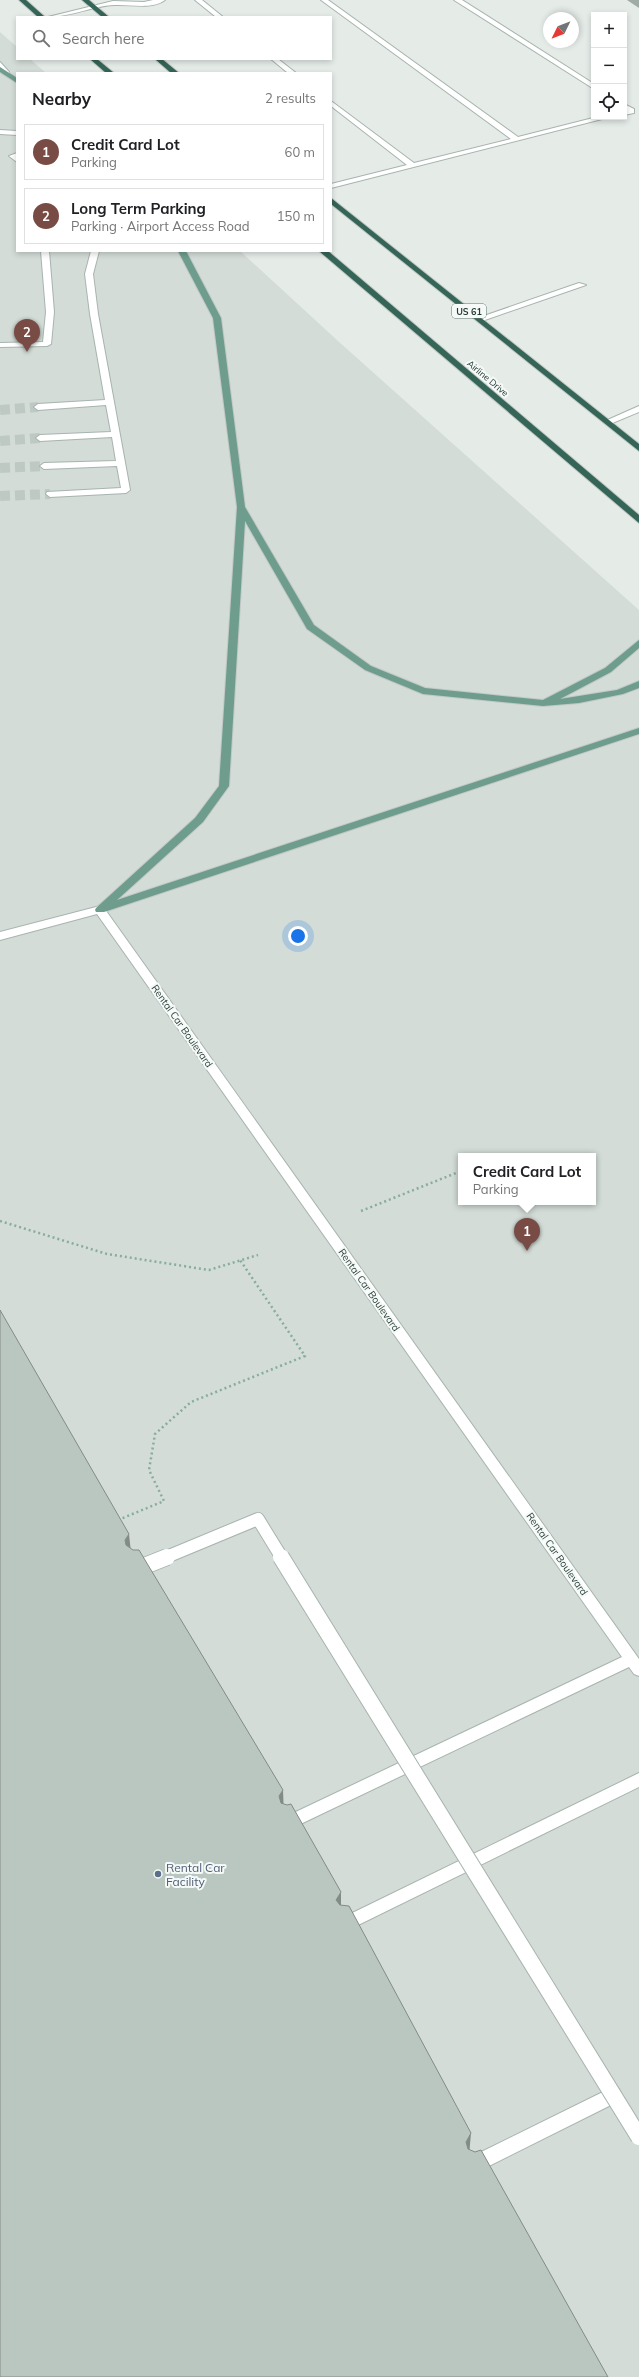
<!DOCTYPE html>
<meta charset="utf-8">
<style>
body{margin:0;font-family:Mulish,sans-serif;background:#f6f6f6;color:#202124}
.controls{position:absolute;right:12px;top:12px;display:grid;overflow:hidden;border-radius:0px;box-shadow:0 2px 6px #0003}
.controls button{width:36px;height:36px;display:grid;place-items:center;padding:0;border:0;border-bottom:1px solid #e0e0e0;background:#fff;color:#202124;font:20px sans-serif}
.compass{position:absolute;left:543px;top:12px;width:36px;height:36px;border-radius:50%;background:#fff;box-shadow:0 2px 6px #0003;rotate:227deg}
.you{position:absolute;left:298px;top:936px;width:14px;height:14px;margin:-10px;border:3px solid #fff;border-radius:50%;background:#1a73e8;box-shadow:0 0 0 6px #1a73e833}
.badge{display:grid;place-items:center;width:26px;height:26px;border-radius:50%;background:#784b44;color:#fff;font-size:13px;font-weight:700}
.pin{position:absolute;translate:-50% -33px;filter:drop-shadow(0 1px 2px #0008)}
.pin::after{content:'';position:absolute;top:21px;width:14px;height:12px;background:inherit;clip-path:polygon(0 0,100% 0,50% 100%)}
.popup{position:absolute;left:458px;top:1153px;width:138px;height:52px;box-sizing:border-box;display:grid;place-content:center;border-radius:0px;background:#fff;filter:drop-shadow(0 1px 3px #0005);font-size:13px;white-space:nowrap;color:#757577}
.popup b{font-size:15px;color:#202124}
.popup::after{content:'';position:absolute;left:50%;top:100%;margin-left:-8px;border:8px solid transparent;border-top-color:#fff}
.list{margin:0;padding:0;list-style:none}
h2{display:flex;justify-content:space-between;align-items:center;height:52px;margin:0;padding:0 16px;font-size:17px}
h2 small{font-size:13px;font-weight:400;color:#757577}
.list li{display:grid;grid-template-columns:26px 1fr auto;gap:12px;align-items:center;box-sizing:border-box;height:56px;margin:0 8px 8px;padding:0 8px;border:1px solid #e0e0e0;border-radius:0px}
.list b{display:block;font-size:15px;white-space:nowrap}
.list p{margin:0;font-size:13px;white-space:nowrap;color:#757577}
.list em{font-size:13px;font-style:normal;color:#757577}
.icon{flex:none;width:22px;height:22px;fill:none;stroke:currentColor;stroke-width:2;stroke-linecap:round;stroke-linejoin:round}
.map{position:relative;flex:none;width:639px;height:2377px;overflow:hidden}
.search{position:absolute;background:#fff;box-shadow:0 2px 6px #0003;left:16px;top:16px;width:316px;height:44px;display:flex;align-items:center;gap:10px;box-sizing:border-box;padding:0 14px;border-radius:0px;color:#757577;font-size:15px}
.panel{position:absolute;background:#fff;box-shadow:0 2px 6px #0003;left:16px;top:72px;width:316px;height:180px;border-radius:0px}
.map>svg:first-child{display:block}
.built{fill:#d3dcd7;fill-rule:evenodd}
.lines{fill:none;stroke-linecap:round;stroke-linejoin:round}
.minor-tunnel{stroke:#bfc9c4;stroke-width:10;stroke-dasharray:10 5;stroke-linecap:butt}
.minor-casing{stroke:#a8b4ae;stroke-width:2}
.major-casing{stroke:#c2c8c6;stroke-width:2}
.highway-casing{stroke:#c2c8c6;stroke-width:2}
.path{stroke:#88ac9e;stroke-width:2.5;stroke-dasharray:2 3;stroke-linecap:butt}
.minor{fill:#fff;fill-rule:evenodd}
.major{fill:#6e9d8d;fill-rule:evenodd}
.highway{fill:#356557;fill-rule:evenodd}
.minor-bridge-far1-casing{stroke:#a8b4ae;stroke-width:14;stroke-linecap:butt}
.minor-bridge-casing{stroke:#a8b4ae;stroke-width:18;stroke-linecap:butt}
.minor-bridge-far1{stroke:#fff;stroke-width:12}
.minor-bridge{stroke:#fff;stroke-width:16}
.wall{fill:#a0aba6}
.shaded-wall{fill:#828b87}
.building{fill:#bac7c1;stroke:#828b87}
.service-dot{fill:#5c6f8a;stroke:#f5f9f7;stroke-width:1.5}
.labels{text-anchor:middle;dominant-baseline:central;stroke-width:4;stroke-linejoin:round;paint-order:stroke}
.shield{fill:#f5f9f7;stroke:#64756e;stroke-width:1}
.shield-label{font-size:9px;font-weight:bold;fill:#263c34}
.far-street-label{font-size:9px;fill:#263c34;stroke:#f5f9f7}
.street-label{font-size:10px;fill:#263c34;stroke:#f5f9f7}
.near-service-label{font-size:12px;fill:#4e5e75;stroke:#f5f9f7;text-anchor:start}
</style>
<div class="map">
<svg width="639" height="2377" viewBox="0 0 639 2377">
<rect width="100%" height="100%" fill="#e5ece8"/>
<path class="built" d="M 0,32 L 17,47 L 17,59 L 30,59 L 46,73 L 17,73 L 17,251 L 240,251 L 338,341 L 639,610 L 639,2377 L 0,2377 ZM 461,1156 L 593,1156 L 593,1202 L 461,1202 Z"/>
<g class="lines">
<g class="minor-tunnel">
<path d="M 0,410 L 38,407"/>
<path d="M 0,441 L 40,438"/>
<path d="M 0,468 L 44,466"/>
<path d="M 0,496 L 50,494"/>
</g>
<g class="minor-casing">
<g id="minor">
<path d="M 153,0 L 165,0 C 152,10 130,4 114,5 C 92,6 71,17 48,17 L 113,1 L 144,2 Z"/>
<path d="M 195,0 L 202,0 L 223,17 L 216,17 Z"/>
<path d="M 321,0 L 328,0 L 518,137 L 597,117 L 610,117 L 331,188 L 331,184 L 407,165 L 331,106 L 331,101 L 414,163 L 511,139 Z"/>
<path d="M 454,0 L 462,0 L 594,84 L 594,89 Z"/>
<path d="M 271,59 L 278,59 L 296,73 L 288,73 Z"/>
<path d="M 0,62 L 9,72 L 9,74 L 5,74 L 0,69 Z"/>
<path d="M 624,104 L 634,109 L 634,113 L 624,115 Z"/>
<path d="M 0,130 L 17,131 L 17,135 L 0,134 Z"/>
<path d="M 17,153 L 17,162 L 9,156 Z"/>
<path d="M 41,251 L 49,251 L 54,312 L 51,344 L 47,346 L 0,347 L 0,343 L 43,342 L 46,312 Z"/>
<path d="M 91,251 L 99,251 L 93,274 L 98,314 L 130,490 L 126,493 L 50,497 L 46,494 L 47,492 L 121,488 L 117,466 L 44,469 L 40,466 L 44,463 L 116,461 L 112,437 L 40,441 L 36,438 L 40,435 L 111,432 L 106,405 L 38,410 L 34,407 L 38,404 L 105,400 L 90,314 L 85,274 Z"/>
<path d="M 579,283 L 586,285 L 482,321 L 475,319 Z"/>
<path d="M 639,406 L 639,412 L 610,424 L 603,422 Z"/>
<path d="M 100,906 L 104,908 L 639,1659 L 639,1676 L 634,1674 L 629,1667 L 288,1830 L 283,1828 L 281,1823 L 283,1818 L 622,1657 L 97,914 L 0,940 L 0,932 Z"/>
<path d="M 639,1773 L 639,1787 L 350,1929 L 345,1931 L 340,1929 L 337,1924 L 340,1919 Z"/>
<path d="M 613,2087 L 619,2089 L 621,2095 L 619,2101 L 479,2171 L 473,2173 L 467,2171 L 465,2165 L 467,2159 Z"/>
</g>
</g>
<g class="major-casing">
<g id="major">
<path d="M 0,67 L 17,78 L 17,83 L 0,72 Z"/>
<path d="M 178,251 L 186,251 L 221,318 L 245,507 L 314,625 L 371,666 L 425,688 L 543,700 L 605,668 L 639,640 L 639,648 L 611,672 L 560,699 L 617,690 L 639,681 L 639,688 L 623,694 L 579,703 L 543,706 L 423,694 L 365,670 L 307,629 L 245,521 L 229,786 L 203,822 L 117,900 L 639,728 L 639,734 L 104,912 L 96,912 L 95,910 L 96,908 L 195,818 L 219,786 L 237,507 L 213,318 Z"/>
</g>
</g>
<g class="highway-casing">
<g id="highway">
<path d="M 19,0 L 26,0 L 45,17 L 38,17 Z"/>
<path d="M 82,0 L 89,0 L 109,17 L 102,17 Z"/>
<path d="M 90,59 L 97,59 L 114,73 L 106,73 Z"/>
<path d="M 155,59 L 162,59 L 179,73 L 171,73 Z"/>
<path d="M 331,198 L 639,444 L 639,451 L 331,204 Z"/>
<path d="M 319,251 L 328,251 L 639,515 L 639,523 Z"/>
</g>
</g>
<g class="path">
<path d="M 361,1211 L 461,1171"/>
<path d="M 0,1221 L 107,1254 L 209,1270 L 258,1255"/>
<path d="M 118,1520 L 164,1501 L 149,1470 L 155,1434 L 191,1402 L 305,1356 L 240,1260"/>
</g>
<use href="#minor" class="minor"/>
<use href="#major" class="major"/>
<use href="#highway" class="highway"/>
<g class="minor-bridge-far1-casing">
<path id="minor-bridge-far1" d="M 164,1558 L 258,1519 L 282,1558"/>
</g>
<g class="minor-bridge-casing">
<g id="minor-bridge">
<path d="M 281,1557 L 639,2137"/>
<path d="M 137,1569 L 167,1557"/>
</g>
</g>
<use href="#minor-bridge-far1" class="minor-bridge-far1"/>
<use href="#minor-bridge" class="minor-bridge"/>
</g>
<path class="wall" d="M 627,0 L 639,0 L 639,8 Z"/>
<g class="shaded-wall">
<path d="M 129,1534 L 132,1562 L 128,1567 L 125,1540 Z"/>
<path d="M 283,1790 L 284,1816 L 279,1796 Z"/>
<path d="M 341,1892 L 341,1917 L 336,1900 Z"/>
<path d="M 471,2133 L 469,2156 L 466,2142 Z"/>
</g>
<path class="building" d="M 0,1310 L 129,1534 L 125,1540 L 126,1545 L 133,1550 L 139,1550 L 283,1790 L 279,1796 L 281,1803 L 287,1805 L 291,1804 L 341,1892 L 336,1900 L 340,1905 L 349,1906 L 471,2133 L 466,2142 L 468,2149 L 475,2152 L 481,2150 L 608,2377 L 0,2377 Z"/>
<circle class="service-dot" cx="158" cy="1874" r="4"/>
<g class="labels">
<rect class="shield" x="452" y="304" width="34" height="14" rx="3"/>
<g class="shield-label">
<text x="469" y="311">US 61</text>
</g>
<g class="far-street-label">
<text transform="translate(488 378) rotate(40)">Airline Drive</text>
</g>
<g class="street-label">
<text transform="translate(182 1026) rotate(55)">Rental Car Boulevard</text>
<text transform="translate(369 1290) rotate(55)">Rental Car Boulevard</text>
<text transform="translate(557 1554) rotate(55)">Rental Car Boulevard</text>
</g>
<g class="near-service-label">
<text x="166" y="1867">Rental Car<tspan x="166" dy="14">Facility</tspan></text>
</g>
</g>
</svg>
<div class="controls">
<button>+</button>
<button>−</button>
<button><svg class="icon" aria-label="locate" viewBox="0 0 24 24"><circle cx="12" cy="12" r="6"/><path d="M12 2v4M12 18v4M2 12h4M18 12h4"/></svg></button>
</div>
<svg class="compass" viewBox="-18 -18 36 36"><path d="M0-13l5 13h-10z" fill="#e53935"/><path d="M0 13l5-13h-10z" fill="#757577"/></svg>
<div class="you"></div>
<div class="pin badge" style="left:527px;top:1251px">1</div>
<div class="popup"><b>Credit Card Lot</b>Parking</div>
<div class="pin badge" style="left:27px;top:352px">2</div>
<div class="search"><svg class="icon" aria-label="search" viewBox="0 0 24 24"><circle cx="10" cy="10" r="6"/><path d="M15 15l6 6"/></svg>Search here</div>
<section class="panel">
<h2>Nearby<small>2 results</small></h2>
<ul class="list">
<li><span class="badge">1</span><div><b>Credit Card Lot</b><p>Parking</p></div><em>60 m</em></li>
<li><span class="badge">2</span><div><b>Long Term Parking</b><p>Parking · Airport Access Road</p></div><em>150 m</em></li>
</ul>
</section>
</div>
